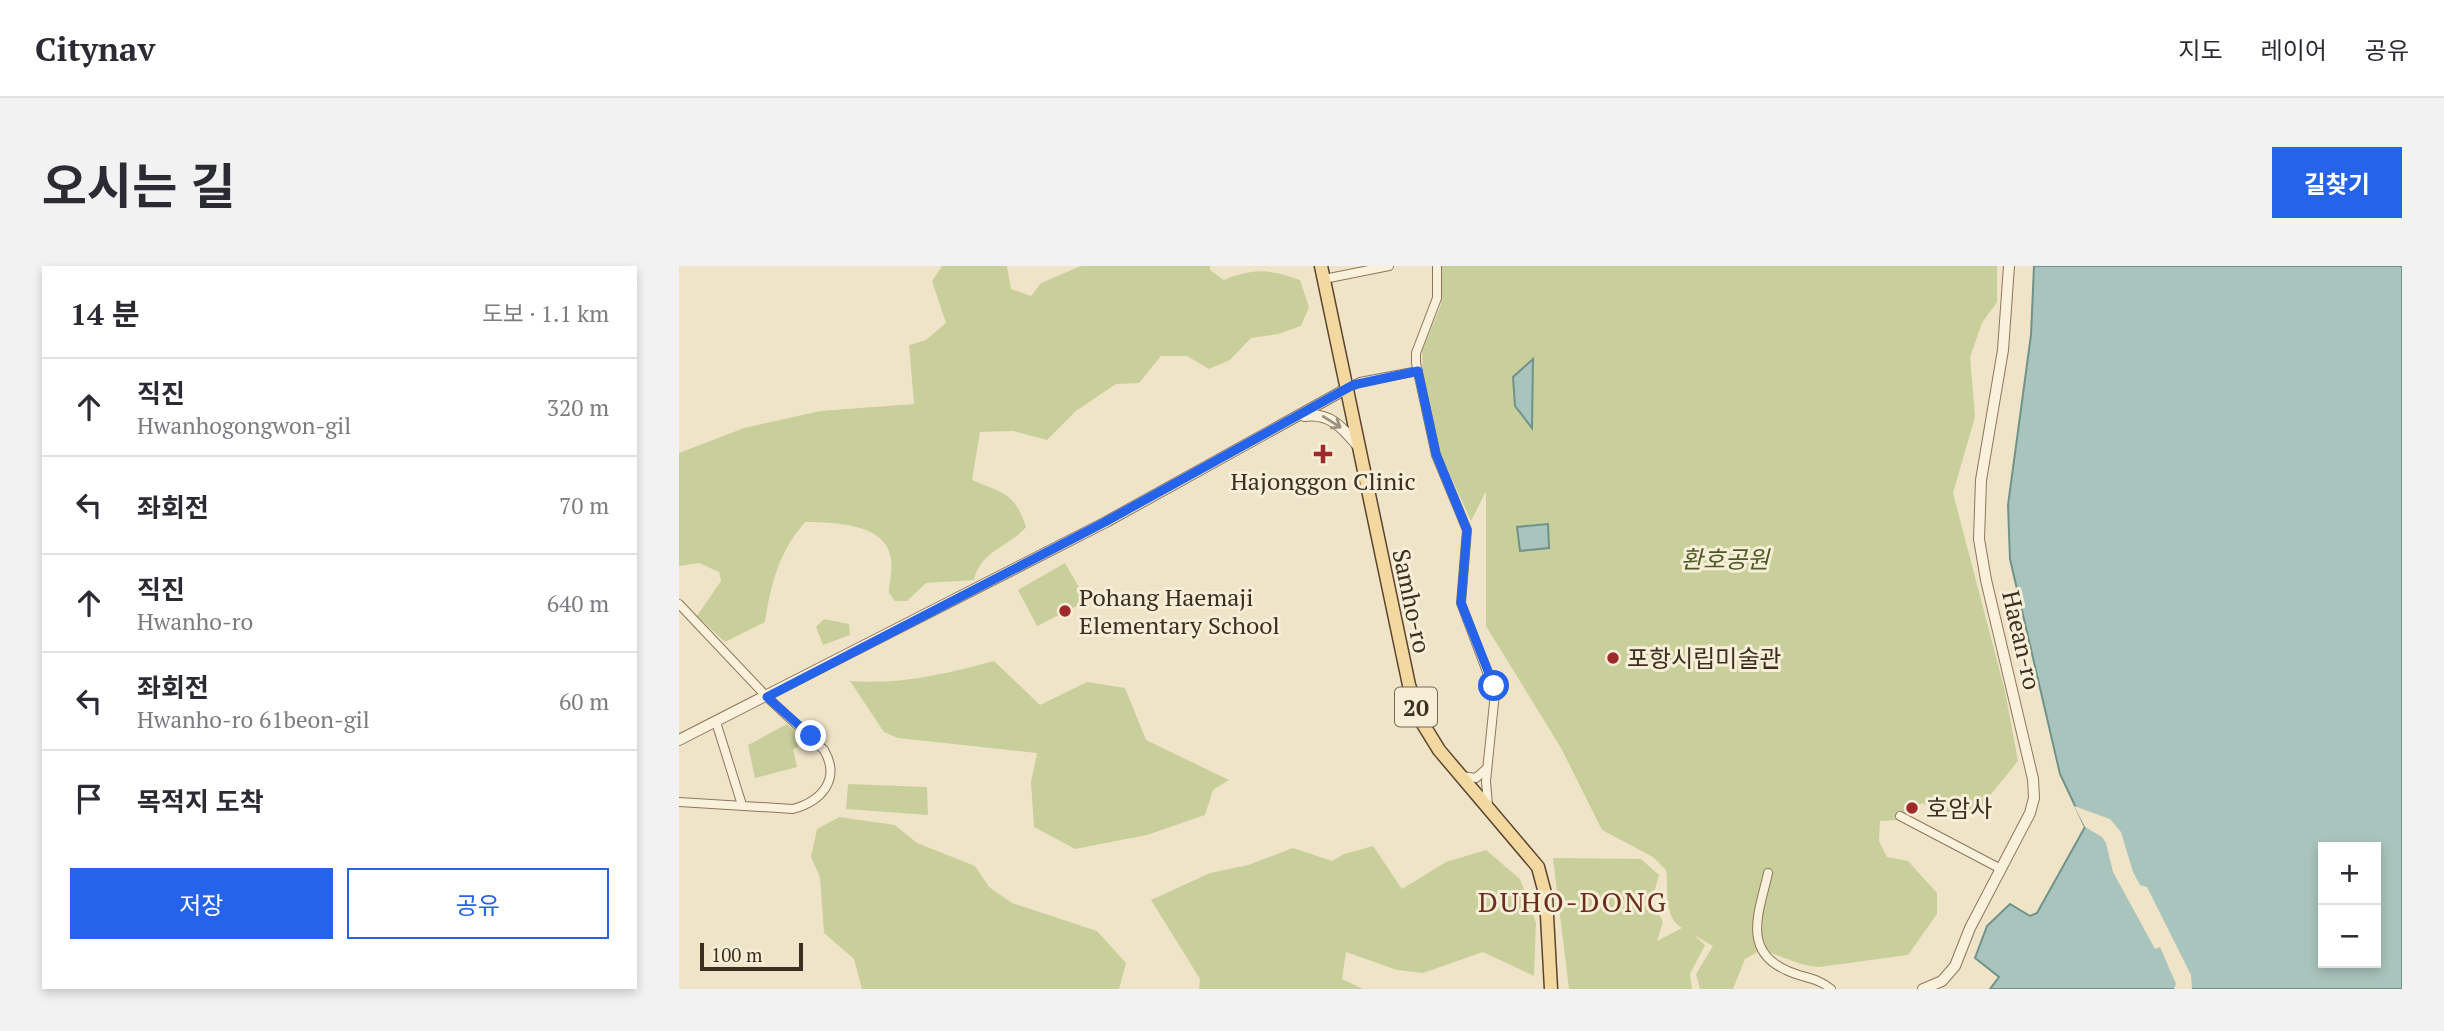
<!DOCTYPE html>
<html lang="ko">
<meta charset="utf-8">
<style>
body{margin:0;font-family:"PT Serif","Noto Sans KR",serif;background:#f2f2f3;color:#2b2b33}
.controls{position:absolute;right:21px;bottom:21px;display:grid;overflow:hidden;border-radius:0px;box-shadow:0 4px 10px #0003}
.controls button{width:63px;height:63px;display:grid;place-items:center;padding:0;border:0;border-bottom:2px solid #e1e1e2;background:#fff;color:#2b2b33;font:35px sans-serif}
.scale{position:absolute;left:21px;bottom:18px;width:103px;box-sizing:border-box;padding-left:7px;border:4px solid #3d2e20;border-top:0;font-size:19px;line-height:24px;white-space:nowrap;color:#3d2e20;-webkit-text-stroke:5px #f7eed8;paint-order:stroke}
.stop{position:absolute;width:21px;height:21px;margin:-16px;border:5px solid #2563eb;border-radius:50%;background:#fff}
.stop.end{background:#2563eb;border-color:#fff;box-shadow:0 2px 7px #0008}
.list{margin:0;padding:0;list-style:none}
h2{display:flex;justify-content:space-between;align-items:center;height:91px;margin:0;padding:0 28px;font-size:30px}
h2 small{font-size:23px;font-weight:400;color:#7c7c81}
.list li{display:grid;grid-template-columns:46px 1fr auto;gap:21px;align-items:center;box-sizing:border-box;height:98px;padding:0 28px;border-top:2px solid #e1e1e2}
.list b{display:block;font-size:26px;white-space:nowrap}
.list p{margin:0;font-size:23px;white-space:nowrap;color:#7c7c81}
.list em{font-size:23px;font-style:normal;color:#7c7c81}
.actions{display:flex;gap:14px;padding:21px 28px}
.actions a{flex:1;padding:16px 0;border:2px solid #2563eb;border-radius:0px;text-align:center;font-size:24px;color:#2563eb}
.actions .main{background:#2563eb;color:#fff}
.icon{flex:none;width:38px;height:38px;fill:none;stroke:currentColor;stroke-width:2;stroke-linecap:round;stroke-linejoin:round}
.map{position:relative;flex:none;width:1723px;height:723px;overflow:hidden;border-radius:0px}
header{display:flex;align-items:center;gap:42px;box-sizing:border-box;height:98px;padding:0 35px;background:#fff;border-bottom:2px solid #e1e1e2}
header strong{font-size:33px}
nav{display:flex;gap:38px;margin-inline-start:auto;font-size:24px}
.intro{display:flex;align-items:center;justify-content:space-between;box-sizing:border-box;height:168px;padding:0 42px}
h1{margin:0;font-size:49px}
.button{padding:18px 32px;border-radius:0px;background:#2563eb;color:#fff;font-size:24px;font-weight:700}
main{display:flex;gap:42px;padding:0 42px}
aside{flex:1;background:#fff;border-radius:0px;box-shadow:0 4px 10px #0003}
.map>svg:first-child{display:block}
.green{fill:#c9cf9b}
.water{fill:#a9c4bc;stroke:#6f938a;stroke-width:2;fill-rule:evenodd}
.pier{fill:#f0e4c8}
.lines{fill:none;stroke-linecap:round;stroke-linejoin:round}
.minor-casing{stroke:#8d765c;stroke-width:10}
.tertiary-casing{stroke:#8d765c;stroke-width:12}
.primary-casing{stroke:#5b4430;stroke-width:15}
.minor{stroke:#faf1dc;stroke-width:8}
.tertiary{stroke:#faf1dc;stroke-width:10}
.primary{stroke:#f3d9a0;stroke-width:12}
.oneway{stroke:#9c907e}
.route{stroke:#2563eb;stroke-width:9}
.poi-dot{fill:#9e2a2b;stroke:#f7eed8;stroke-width:2.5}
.labels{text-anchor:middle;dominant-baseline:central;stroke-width:6;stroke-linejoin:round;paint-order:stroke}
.shield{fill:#f7eed8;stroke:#756857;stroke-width:2}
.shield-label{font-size:23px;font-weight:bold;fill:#3d2e20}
.poi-label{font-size:24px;fill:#3d2e20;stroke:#f7eed8;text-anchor:start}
.park-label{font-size:24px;font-style:italic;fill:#4d5a26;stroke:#f7eed8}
.street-label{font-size:24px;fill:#3d2e20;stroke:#f7eed8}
.quarter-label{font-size:28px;letter-spacing:2px;fill:#6b2e1e;stroke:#f7eed8}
</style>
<header>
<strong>Citynav</strong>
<nav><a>지도</a><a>레이어</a><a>공유</a></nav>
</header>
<div class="intro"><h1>오시는 길</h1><a class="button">길찾기</a></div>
<main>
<aside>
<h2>14 분<small>도보 · 1.1 km</small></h2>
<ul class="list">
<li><svg class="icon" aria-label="ahead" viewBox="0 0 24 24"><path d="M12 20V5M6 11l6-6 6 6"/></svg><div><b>직진</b><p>Hwanhogongwon-gil</p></div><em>320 m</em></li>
<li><svg class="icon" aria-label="left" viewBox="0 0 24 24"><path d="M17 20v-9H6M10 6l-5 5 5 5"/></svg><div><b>좌회전</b></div><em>70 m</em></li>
<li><svg class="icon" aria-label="ahead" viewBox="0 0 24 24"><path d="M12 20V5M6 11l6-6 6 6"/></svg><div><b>직진</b><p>Hwanho-ro</p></div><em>640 m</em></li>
<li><svg class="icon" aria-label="left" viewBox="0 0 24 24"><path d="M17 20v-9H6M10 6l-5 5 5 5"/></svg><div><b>좌회전</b><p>Hwanho-ro 61beon-gil</p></div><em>60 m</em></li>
<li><svg class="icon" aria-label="arrive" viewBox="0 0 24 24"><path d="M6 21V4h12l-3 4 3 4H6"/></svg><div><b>목적지 도착</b></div></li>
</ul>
<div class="actions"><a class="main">저장</a><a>공유</a></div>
</aside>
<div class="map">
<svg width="1723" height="723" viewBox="0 0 1723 723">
<rect width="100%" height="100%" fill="#f0e4c8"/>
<g class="green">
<path d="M 263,0 L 328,0 L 332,23 L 352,30 L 362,17 L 402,0 L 531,0 L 531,4 L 545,14 C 575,2 591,3 621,14 L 630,41 L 622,60 L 599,68 L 572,72 L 551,94 L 530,103 L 508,90 L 482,90 L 460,117 L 437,118 L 397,145 L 368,174 L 334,165 L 301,166 L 293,214 C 324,227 336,227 347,261 C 328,283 303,283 295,314 L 247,317 L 228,335 L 216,335 L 210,327 C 210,317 214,303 212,293 C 207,256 154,257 126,256 C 100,286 92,317 86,356 L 46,376 L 18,350 L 42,315 L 40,306 L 20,297 L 0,300 L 0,187 L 65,162 L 141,145 L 235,138 L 230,79 L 247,74 L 267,57 L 253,15 Z"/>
<path d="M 761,0 L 1318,0 L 1318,36 L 1303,57 L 1291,91 L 1296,151 L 1274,227 L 1326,425 L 1339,495 L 1295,549 L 1269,546 L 1243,537 L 1219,554 L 1201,555 L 1200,575 L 1208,591 L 1229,595 L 1258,627 L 1258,648 L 1229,689 L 1140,701 C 1120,700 1102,689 1082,684 L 1066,693 L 1054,723 L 1021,723 L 1017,708 L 1034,680 L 1015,669 L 1026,679 L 1011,708 L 1013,723 L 890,723 L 874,592 L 962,593 L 980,609 L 973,634 L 984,656 L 978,675 L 1003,662 C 984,651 990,623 987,604 L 974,591 L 923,564 L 882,482 L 807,360 L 807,225 L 792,255 L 759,182 L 744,115 L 743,84 L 762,39 Z"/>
<path d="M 386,297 L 408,335 L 358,360 L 339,324 Z"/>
<path d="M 145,353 L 170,358 L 171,369 L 144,379 L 137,361 Z"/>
<path d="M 315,395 L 361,439 L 408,416 L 446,422 L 467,474 L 550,514 L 534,524 L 526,549 L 468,569 L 396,583 L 355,561 L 352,516 L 358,487 L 219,472 L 205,466 L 171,415 C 221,419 267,408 315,395 Z"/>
<path d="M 108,458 L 130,477 L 114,483 L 118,501 L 76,512 L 69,479 Z"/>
<path d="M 169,518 L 248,521 L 249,549 L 167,543 Z"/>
<path d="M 160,551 L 216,559 L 238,577 L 296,600 L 310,621 L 333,637 L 418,665 L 447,697 L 440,723 L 183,723 L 175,693 L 145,667 L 141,611 L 132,591 L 138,563 Z"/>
<path d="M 694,580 L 723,623 L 767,596 L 807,584 L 841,613 L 857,657 L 855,710 L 804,686 L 744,707 L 718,704 L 667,686 L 663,713 L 684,723 L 520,723 L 521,713 L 472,634 L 531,607 L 569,599 L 614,582 L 653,595 L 665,588 Z"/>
</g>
<g class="water">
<path d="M 1355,0 L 1723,0 L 1723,723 L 1311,723 L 1320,711 L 1296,692 L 1308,660 L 1331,638 L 1351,650 L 1358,647 L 1406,561 L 1381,508 L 1331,293 L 1329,239 L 1352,69 ZM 1644,581 L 1697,581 L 1697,697 L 1644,697 Z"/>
<path d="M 854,93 L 853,162 L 836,140 L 834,111 Z"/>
<path d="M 869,258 L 870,282 L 841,285 L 838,261 Z"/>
</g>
<path class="pier" d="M 1395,540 L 1431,553 L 1442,566 L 1454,606 L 1461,619 L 1468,621 L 1512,709 L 1513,723 L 1495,723 L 1497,718 L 1481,681 L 1476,683 L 1434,606 L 1427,577 L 1423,571 L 1406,561 Z"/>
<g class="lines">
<g class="minor-casing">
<g id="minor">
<path d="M 758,0 L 758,32 L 737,87 L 737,97 L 757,189 L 788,264 L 782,337 L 816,427 L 807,515 L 809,540"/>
<path d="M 645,13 L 710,0"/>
<path d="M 667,123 L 681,116 L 739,105"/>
<path d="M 0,338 L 88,431 L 145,484 C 162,513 143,535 114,543 L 0,536"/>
<path d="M 37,456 L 63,539"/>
<path d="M 782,510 L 797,512 L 807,503"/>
<path d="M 1221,550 L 1322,603"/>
<path d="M 1089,607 C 1081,644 1062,684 1107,704 C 1123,712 1138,711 1152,723"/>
</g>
</g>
<g class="tertiary-casing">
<g id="tertiary">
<path d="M 625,150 C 650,146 663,161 678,179"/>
<path d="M 0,474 L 427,256 L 667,123"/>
<path d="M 1244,723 L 1263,715 L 1276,700 L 1291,662 L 1351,547 L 1355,532 L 1354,513 L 1307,314 L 1300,273 L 1302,214 L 1324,84 L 1330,0"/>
</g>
</g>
<g class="primary-casing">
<path id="primary" d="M 642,0 L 730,419 L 744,458 L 760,484 L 859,601 L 867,631 L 872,723"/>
</g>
<use href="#minor" class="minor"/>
<use href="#tertiary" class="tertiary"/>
<use href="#primary" class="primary"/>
</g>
<defs><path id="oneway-shaft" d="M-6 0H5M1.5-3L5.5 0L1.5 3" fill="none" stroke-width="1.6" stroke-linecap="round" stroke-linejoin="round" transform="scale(1.75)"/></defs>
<use class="oneway" href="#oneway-shaft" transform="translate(653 156) rotate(32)"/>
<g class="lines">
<path class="route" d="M 132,470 L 88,431 L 426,256 L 674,119 L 739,105 L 757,188 L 788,264 L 782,337 L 815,420"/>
</g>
<g class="poi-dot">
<path d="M640.5 177.5h7v7h7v7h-7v7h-7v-7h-7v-7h7z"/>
<circle cx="386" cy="345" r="7"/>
<circle cx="934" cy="392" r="7"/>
<circle cx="1233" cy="542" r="7"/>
</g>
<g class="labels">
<rect class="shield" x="716" y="421.5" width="42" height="39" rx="5"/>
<g class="shield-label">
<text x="737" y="441">20</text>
</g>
<g class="poi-label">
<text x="644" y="215" text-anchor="middle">Hajonggon Clinic</text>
<text x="400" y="331">Pohang Haemaji<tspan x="400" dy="28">Elementary School</tspan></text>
<text x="948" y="392">포항시립미술관</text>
<text x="1247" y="542">호암사</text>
</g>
<g class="park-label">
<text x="1046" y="293">환호공원</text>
</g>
<g class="street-label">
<text transform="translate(733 335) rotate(78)">Samho-ro</text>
<text transform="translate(1343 374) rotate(77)">Haean-ro</text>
</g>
<g class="quarter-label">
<text x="894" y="635">DUHO-DONG</text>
</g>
</g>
</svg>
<div class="controls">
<button>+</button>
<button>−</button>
</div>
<div class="scale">100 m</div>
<div class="stop" style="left:815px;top:420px"></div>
<div class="stop end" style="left:132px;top:470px"></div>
</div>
</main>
